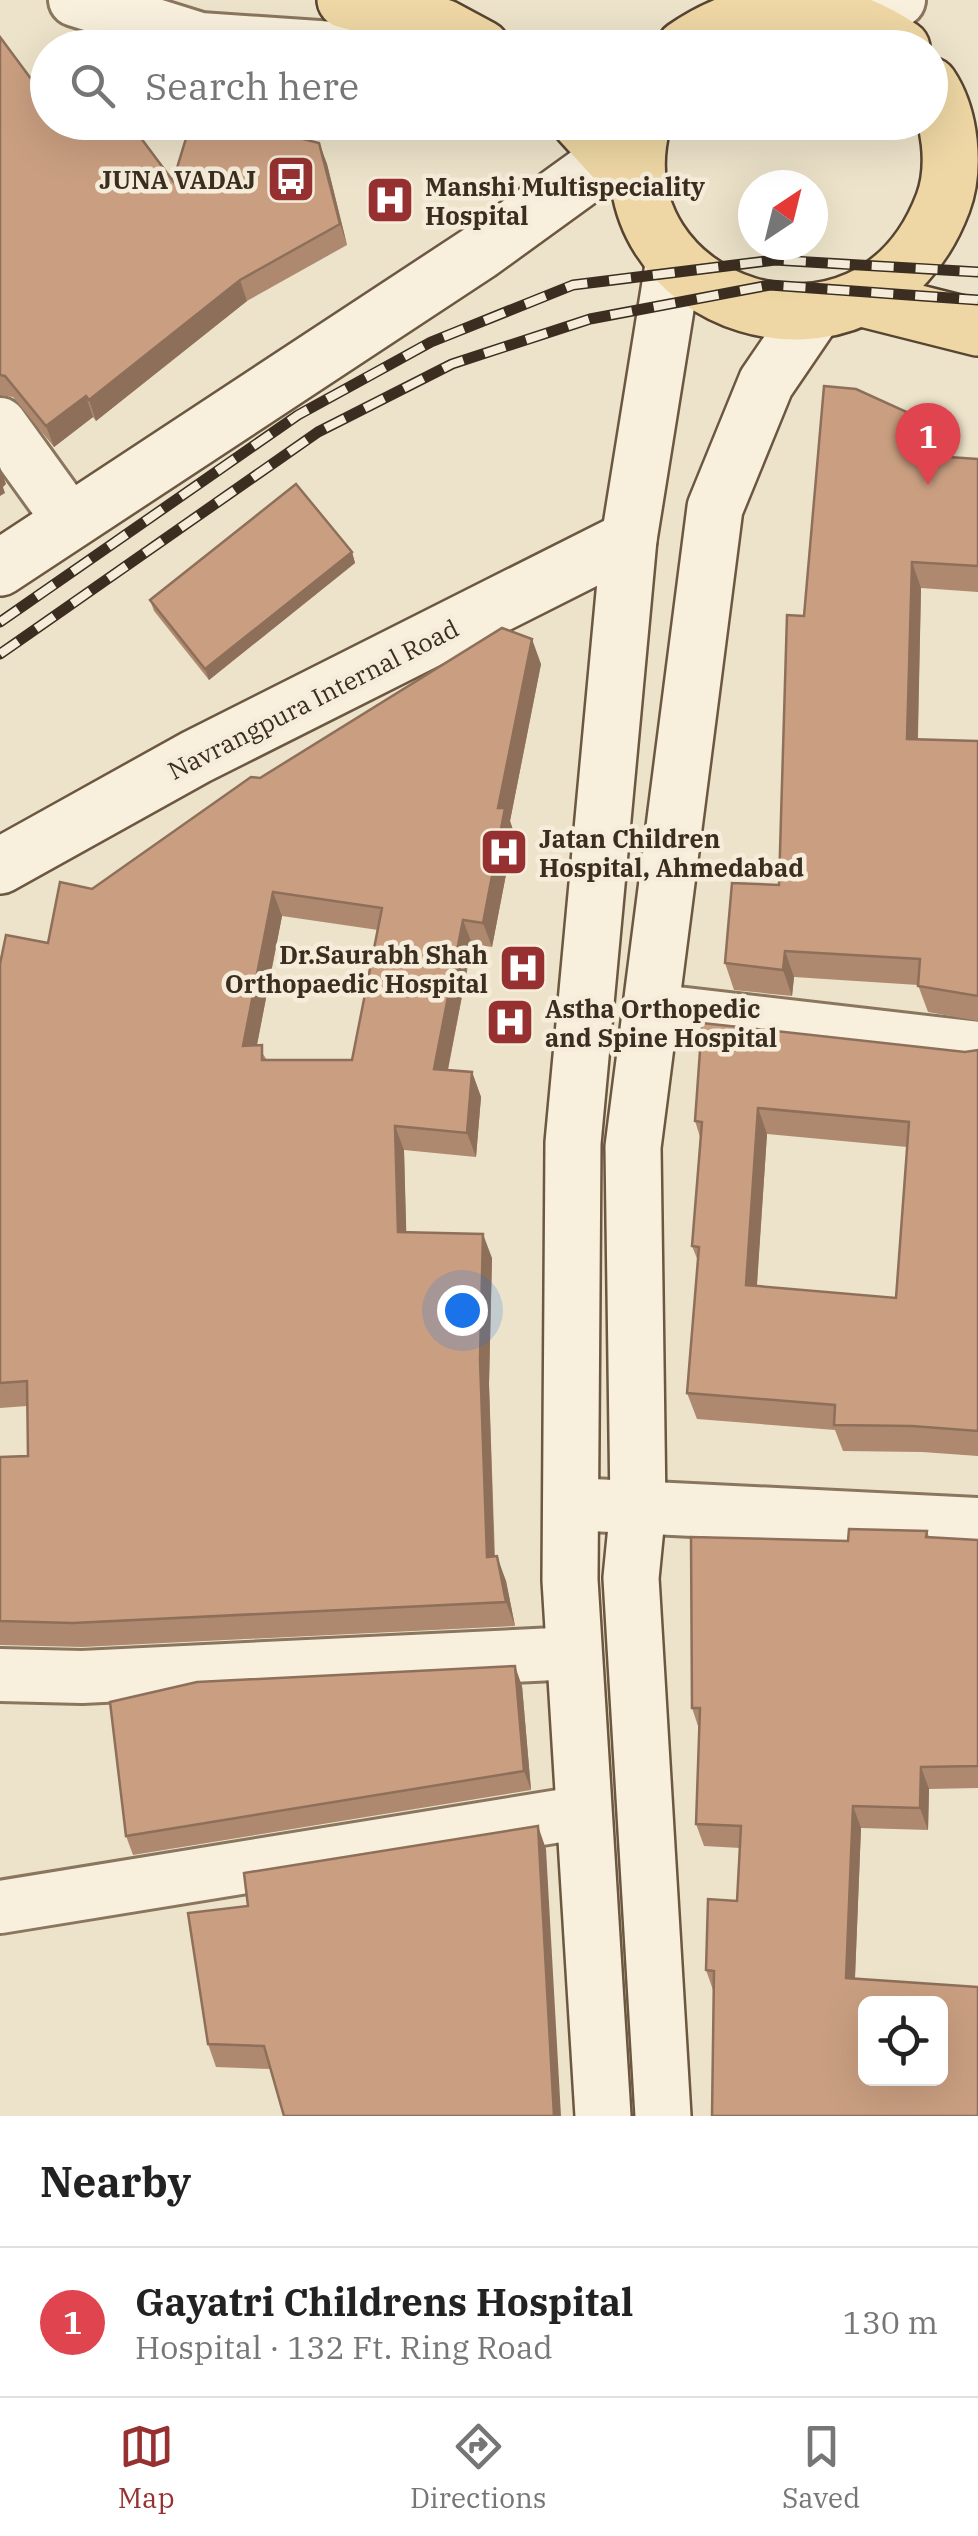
<!DOCTYPE html>
<meta charset="utf-8">
<style>
body{margin:0;font-family:"IBM Plex Serif",serif;background:#f6f6f6;color:#222}
.controls{position:absolute;right:30px;bottom:30px;display:grid;overflow:hidden;border-radius:15px;box-shadow:0 10px 40px #0002}
.controls button{width:90px;height:90px;display:grid;place-items:center;padding:0;border:0;border-bottom:2px solid #e0e0e0;background:#fff;color:#222;font:50px sans-serif}
.compass{position:absolute;left:738px;top:170px;width:90px;height:90px;border-radius:50%;background:#fff;box-shadow:0 10px 40px #0002;rotate:35deg}
.you{position:absolute;left:462px;top:1310px;width:35px;height:35px;margin:-25px;border:8px solid #fff;border-radius:50%;background:#1a73e8;box-shadow:0 0 0 15px #1a73e833}
.badge{display:grid;place-items:center;width:65px;height:65px;border-radius:50%;background:#973131;color:#fff;font-size:32px;font-weight:700}
.pin{position:absolute;translate:-50% -82px;filter:drop-shadow(0 2px 5px #0008)}
.pin::after{content:'';position:absolute;top:52px;width:35px;height:30px;background:inherit;clip-path:polygon(0 0,100% 0,50% 100%)}
.list{margin:0;padding:0;list-style:none}
h2{display:flex;justify-content:space-between;align-items:center;height:130px;margin:0;padding:0 40px;font-size:42px}
h2 small{font-size:32px;font-weight:400;color:#767676}
.list li{display:grid;grid-template-columns:65px 1fr auto;gap:30px;align-items:center;box-sizing:border-box;height:150px;padding:0 40px;border-top:2px solid #e0e0e0}
.list b{display:block;font-size:38px;white-space:nowrap}
.list p{margin:0;font-size:32px;white-space:nowrap;color:#767676}
.list em{font-size:32px;font-style:normal;color:#767676}
.icon{flex:none;width:55px;height:55px;fill:none;stroke:currentColor;stroke-width:2;stroke-linecap:round;stroke-linejoin:round}
.map{position:relative;flex:none;width:978px;height:2116px;overflow:hidden}
.search{position:absolute;background:#fff;box-shadow:0 10px 40px #0002;left:30px;right:30px;top:30px;height:110px;display:flex;align-items:center;gap:25px;box-sizing:border-box;padding:0 35px;border-radius:55px;color:#767676;font-size:38px}
.sheet{height:280px;background:#fff}
nav{display:flex;justify-content:space-around;align-items:center;box-sizing:border-box;height:140px;border-top:2px solid #e0e0e0;background:#fff;font-size:28px;color:#767676}
nav a{display:grid;justify-items:center;gap:5px}
nav .on{color:#973131}
.map>svg:first-child{display:block}
.lines{fill:none;stroke-linecap:round;stroke-linejoin:round}
.street-casing{stroke:#8a755e;stroke-width:58}
.secondary-casing{stroke:#6c5741;stroke-width:60}
.primary-casing{stroke:#584432;stroke-width:60}
.street{stroke:#f8f0dd;stroke-width:52}
.secondary{stroke:#f8f0dd;stroke-width:55}
.primary{stroke:#eed7a4;stroke-width:55}
.rail-casing{stroke:#3b2e21;stroke-width:11}
.rail{stroke:#f5edd9;stroke-width:8;stroke-dasharray:22;stroke-linecap:butt}
.wall{fill:#ae896f;fill-rule:evenodd}
.shaded-wall{fill:#8d6f5a}
.building{fill:#ca9f81;stroke:#8d6f5a;stroke-width:2.5;fill-rule:evenodd}
.labels{text-anchor:middle;dominant-baseline:central;stroke-width:9;stroke-linejoin:round;paint-order:stroke}
.poi-label{font-size:25px;font-weight:bold;fill:#3b2e21;stroke:#f5edd9;text-anchor:start}
.street-label{font-size:25px;fill:#3b2e21;stroke:#f5edd9}
</style>
<div class="map">
<svg width="978" height="2116" viewBox="0 0 978 2116">
<rect width="100%" height="100%" fill="#ede3ca"/>
<g class="lines">
<g class="street-casing">
<g id="street">
<path d="M 75,0 L 200,39 L 333,48"/>
<path d="M 888,8 L 899,0"/>
<path d="M 0,424 L 70,521"/>
<path d="M 651,1010 L 978,1048"/>
<path d="M 571,1504 L 978,1524"/>
<path d="M 0,1675 L 82,1677 L 575,1653"/>
<path d="M 0,1907 L 584,1812"/>
</g>
</g>
<g class="secondary-casing">
<g id="secondary">
<path d="M 0,568 L 480,252 L 614,155"/>
<path d="M 0,866 L 196,757 L 629,539"/>
<path d="M 603,2116 L 570,1580 L 573,1143 L 629,539 L 674,259"/>
<path d="M 663,2116 L 631,1578 L 638,1507 L 633,1147 L 715,508 L 766,383 L 813,314"/>
</g>
</g>
<g class="primary-casing">
<g id="primary">
<path d="M 345,0 L 443,27 L 482,48"/>
<path d="M 684,48 C 753,0 832,0 902,48"/>
<path d="M 580,122 L 641,189"/>
<path d="M 643,122 C 595,305 869,399 943,203 C 956,168 951,116 930,85"/>
<path d="M 863,299 L 978,328"/>
</g>
</g>
<use href="#street" class="street"/>
<use href="#secondary" class="secondary"/>
<use href="#primary" class="primary"/>
<g class="rail-casing">
<g id="rail">
<path d="M 0,622 L 298,415 L 431,342 L 573,285 L 775,260 L 978,272"/>
<path d="M 0,654 L 318,432 L 452,364 L 590,319 L 770,285 L 978,300"/>
</g>
</g>
<use href="#rail" class="rail"/>
</g>
<g class="wall">
<path d="M 0,37 L 43,95 L 173,181 L 319,143 L 327,164 L 347,245 L 247,301 L 96,421 L 93,417 L 54,447 L 13,397 L 0,395 Z"/>
<path d="M 922,419 L 932,446 L 931,456 L 978,459 L 978,592 L 921,588 L 918,739 L 978,741 L 978,1021 L 928,1012 L 918,985 L 794,977 L 792,996 L 734,990 L 725,963 L 779,885 L 804,616 Z"/>
<path d="M 352,552 L 355,563 L 209,680 L 154,611 L 150,600 Z"/>
<path d="M 541,664 L 510,821 L 514,833 L 492,947 L 472,944 L 448,1070 L 472,1072 L 481,1097 L 476,1157 L 404,1150 L 406,1233 L 492,1258 L 489,1384 L 495,1557 L 506,1581 L 515,1626 L 82,1647 L 0,1645 L 0,1457 L 28,1456 L 27,1406 L 0,1408 L 0,964 L 48,943 L 92,889 L 260,778 ZM 282,916 L 378,930 L 352,1060 L 267,1060 L 257,1045 Z"/>
<path d="M 978,1050 L 978,1456 L 922,1452 L 843,1451 L 835,1430 L 697,1419 L 687,1393 L 698,1261 L 692,1246 L 700,1137 L 695,1121 L 965,1052 ZM 767,1134 L 907,1147 L 896,1298 L 757,1286 Z"/>
<path d="M 927,1531 L 929,1537 L 978,1540 L 978,1788 L 929,1789 L 928,1830 L 861,1828 L 855,1979 L 713,1990 L 706,1970 L 737,1901 L 740,1848 L 704,1846 L 696,1824 L 699,1729 L 692,1708 L 848,1541 Z"/>
<path d="M 522,1686 L 531,1790 L 133,1855 L 126,1836 Z"/>
<path d="M 546,1849 L 271,2069 L 216,2067 L 208,2044 L 248,1906 Z"/>
</g>
<g class="shaded-wall">
<path d="M 319,143 L 327,164 L 347,245 L 340,224 Z"/>
<path d="M 240,280 L 247,301 L 96,421 L 89,400 Z"/>
<path d="M 86,396 L 93,417 L 54,447 L 46,426 Z"/>
<path d="M 922,419 L 932,446 L 928,481 L 919,455 Z"/>
<path d="M 0,467 L 6,484 L 3,487 L 5,493 L 0,496 Z"/>
<path d="M 352,552 L 355,563 L 209,680 L 205,669 Z"/>
<path d="M 912,562 L 921,588 L 917,765 L 907,739 Z"/>
<path d="M 532,639 L 541,664 L 510,821 L 514,833 L 492,947 L 483,923 L 498,808 Z"/>
<path d="M 273,892 L 282,916 L 252,1070 L 243,1046 Z"/>
<path d="M 463,920 L 472,944 L 443,1094 L 434,1069 Z"/>
<path d="M 785,951 L 794,977 L 792,996 L 783,970 Z"/>
<path d="M 472,1072 L 481,1097 L 476,1157 L 467,1133 Z"/>
<path d="M 758,1108 L 767,1134 L 755,1311 L 746,1285 Z"/>
<path d="M 395,1126 L 404,1150 L 407,1257 L 398,1232 Z"/>
<path d="M 483,1234 L 492,1258 L 489,1384 L 495,1581 L 487,1557 L 480,1360 Z"/>
<path d="M 497,1556 L 506,1581 L 515,1626 L 506,1602 Z"/>
<path d="M 515,1666 L 522,1686 L 531,1790 L 524,1771 Z"/>
<path d="M 921,1767 L 929,1789 L 928,1830 L 920,1808 Z"/>
<path d="M 853,1806 L 861,1828 L 854,2000 L 846,1978 Z"/>
<path d="M 538,1826 L 546,1849 L 561,2116 L 554,2116 Z"/>
</g>
<g class="building">
<path d="M 0,37 L 43,95 L 48,92 L 48,122 L 129,122 L 173,181 L 191,122 L 235,122 L 319,143 L 340,224 L 240,280 L 89,400 L 86,396 L 46,426 L 5,376 L 0,375 Z"/>
<path d="M 824,386 L 856,389 L 922,419 L 919,455 L 978,459 L 978,566 L 912,562 L 907,739 L 978,741 L 978,996 L 918,986 L 920,959 L 785,951 L 783,970 L 725,963 L 732,883 L 779,885 L 787,615 L 804,616 Z"/>
<path d="M 296,484 L 352,552 L 205,669 L 150,600 Z"/>
<path d="M 502,628 L 532,639 L 498,808 L 505,808 L 483,923 L 463,920 L 434,1069 L 472,1072 L 467,1133 L 395,1126 L 398,1232 L 483,1234 L 480,1360 L 487,1557 L 497,1556 L 506,1602 L 73,1623 L 0,1621 L 0,1457 L 28,1456 L 27,1381 L 0,1383 L 0,964 L 6,935 L 48,943 L 60,882 L 92,889 L 251,777 L 260,778 ZM 273,892 L 382,908 L 352,1060 L 262,1060 L 262,1045 L 243,1046 Z"/>
<path d="M 702,1023 L 965,1052 L 978,1050 L 978,1431 L 912,1426 L 834,1425 L 835,1405 L 687,1393 L 699,1247 L 692,1246 L 702,1122 L 695,1121 ZM 758,1108 L 909,1122 L 896,1298 L 746,1285 Z"/>
<path d="M 849,1529 L 927,1531 L 926,1537 L 978,1540 L 978,1766 L 921,1767 L 920,1808 L 853,1806 L 846,1978 L 978,1987 L 978,2116 L 712,2116 L 714,1971 L 706,1970 L 708,1899 L 737,1901 L 741,1826 L 696,1824 L 700,1708 L 692,1708 L 691,1537 L 848,1541 ZM 866,2004 L 940,2004 L 940,2078 L 866,2078 Z"/>
<path d="M 515,1666 L 524,1771 L 126,1836 L 110,1702 L 197,1682 Z"/>
<path d="M 538,1826 L 554,2116 L 284,2116 L 264,2046 L 208,2044 L 188,1913 L 248,1906 L 244,1873 Z"/>
</g>
<defs>
<g id="bus-square" transform="scale(2.5)"><rect x="-9" y="-9" width="18" height="18" rx="4" fill="#973131" stroke="#f5edd9"/><path d="M-5-6H5V4H4V6H2V4H-2V6H-4V4H-5ZM-3.5-4V0h7V-4ZM-3.5 1.2v1.5H-2V1.2ZM2 1.2v1.5H3.5V1.2Z" fill="#fff"/></g>
<g id="hospital-square" transform="scale(2.5)"><rect x="-9" y="-9" width="18" height="18" rx="4" fill="#973131" stroke="#f5edd9"/><path d="M-5-5h3v3.5h4V-5h3V5h-3V1.5h-4V5h-3Z" fill="#fff"/></g>
</defs>
<g fill-rule="evenodd">
<use href="#bus-square" x="291" y="179"/>
<use href="#hospital-square" x="390" y="200"/>
<use href="#hospital-square" x="504" y="852"/>
<use href="#hospital-square" x="523" y="968"/>
<use href="#hospital-square" x="510" y="1022"/>
</g>
<g class="labels">
<g class="poi-label">
<text x="256" y="179" text-anchor="end">JUNA VADAJ</text>
<text x="425" y="186">Manshi Multispeciality<tspan x="425" dy="29">Hospital</tspan></text>
<text x="539" y="838">Jatan Children<tspan x="539" dy="29">Hospital, Ahmedabad</tspan></text>
<text x="488" y="954" text-anchor="end">Dr.Saurabh Shah<tspan x="488" dy="29">Orthopaedic Hospital</tspan></text>
<text x="545" y="1008">Astha Orthopedic<tspan x="545" dy="29">and Spine Hospital</tspan></text>
</g>
<g class="street-label">
<text transform="translate(313 699) rotate(-27)">Navrangpura Internal Road</text>
</g>
</g>
</svg>
<div class="controls">
<button><svg class="icon" aria-label="locate" viewBox="0 0 24 24"><circle cx="12" cy="12" r="6"/><path d="M12 2v4M12 18v4M2 12h4M18 12h4"/></svg></button>
</div>
<svg class="compass" viewBox="-18 -18 36 36"><path d="M0-13l5 13h-10z" fill="#e53935"/><path d="M0 13l5-13h-10z" fill="#767676"/></svg>
<div class="you"></div>
<div class="pin badge" style="left:928px;top:485px;background:#e0444e">1</div>
<div class="search"><svg class="icon" aria-label="search" viewBox="0 0 24 24"><circle cx="10" cy="10" r="6"/><path d="M15 15l6 6"/></svg>Search here</div>
</div>
<section class="sheet">
<h2>Nearby<small></small></h2>
<ul class="list">
<li><span class="badge" style="background:#e0444e">1</span><div><b>Gayatri Childrens Hospital</b><p>Hospital · 132 Ft. Ring Road</p></div><em>130 m</em></li>
</ul>
</section>
<nav>
<a class="on"><svg class="icon" aria-label="map" viewBox="0 0 24 24"><path d="M3 6l6-2 6 2 6-2v14l-6 2-6-2-6 2zM9 4v14M15 6v14"/></svg>Map</a>
<a><svg class="icon" aria-label="directions" viewBox="0 0 24 24"><path d="M12 3l9 9-9 9-9-9zM9 14v-3h6M13 9l2 2-2 2"/></svg>Directions</a>
<a><svg class="icon" aria-label="saved" viewBox="0 0 24 24"><path d="M7 4h10v16l-5-4-5 4z"/></svg>Saved</a>
</nav>
